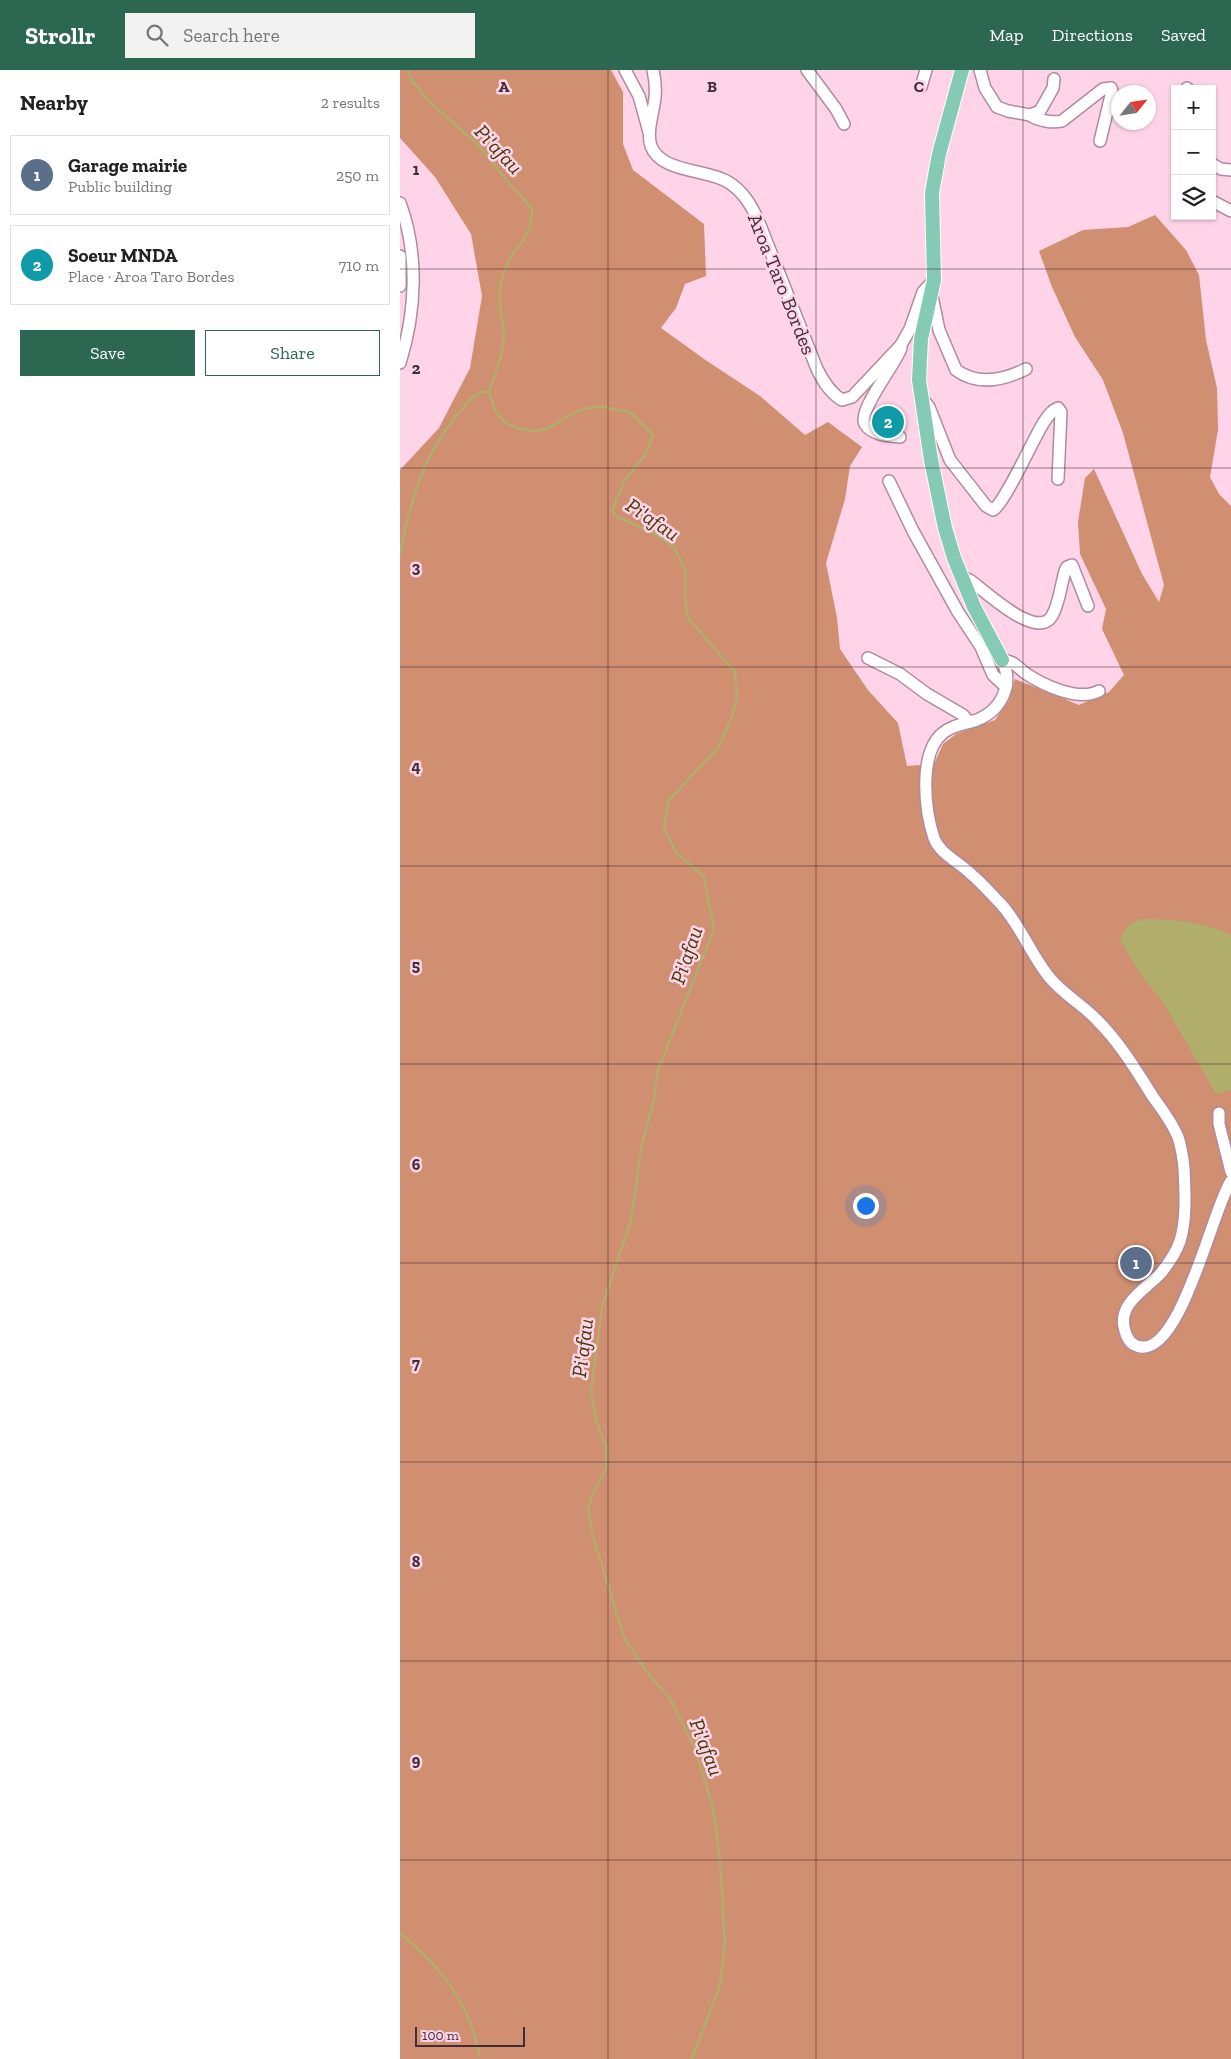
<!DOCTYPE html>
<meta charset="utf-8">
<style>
body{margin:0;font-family:"Zilla Slab",serif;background:#f2f2f2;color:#222}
.controls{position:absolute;right:15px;top:15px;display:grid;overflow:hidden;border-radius:0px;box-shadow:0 1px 4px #0004}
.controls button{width:45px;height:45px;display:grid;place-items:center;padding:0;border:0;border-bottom:1px solid #e0e0e0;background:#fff;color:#222;font:25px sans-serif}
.compass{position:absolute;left:711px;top:15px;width:45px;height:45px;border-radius:50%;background:#fff;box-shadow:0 1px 4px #0004;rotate:60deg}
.scale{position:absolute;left:15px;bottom:12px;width:110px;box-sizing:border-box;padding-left:5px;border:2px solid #3f2e37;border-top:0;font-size:14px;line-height:18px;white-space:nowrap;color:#3f2e37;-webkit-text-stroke:4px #ffd4e9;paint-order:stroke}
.you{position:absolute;left:465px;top:1135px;width:18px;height:18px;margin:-12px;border:4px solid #fff;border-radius:50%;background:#1a73e8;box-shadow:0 0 0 8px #1a73e833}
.badge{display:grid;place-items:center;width:32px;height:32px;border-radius:50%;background:#2c6751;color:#fff;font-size:16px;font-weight:700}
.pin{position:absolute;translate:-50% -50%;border:2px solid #fff;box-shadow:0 1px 5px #0006}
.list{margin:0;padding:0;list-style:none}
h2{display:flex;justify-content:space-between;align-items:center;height:65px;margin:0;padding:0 20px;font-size:21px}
h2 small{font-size:16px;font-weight:400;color:#767676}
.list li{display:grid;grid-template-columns:32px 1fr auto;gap:15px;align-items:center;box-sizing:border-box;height:80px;margin:0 10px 10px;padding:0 10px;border:1px solid #e0e0e0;border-radius:0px}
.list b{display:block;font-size:19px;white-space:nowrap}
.list p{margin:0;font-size:16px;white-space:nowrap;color:#767676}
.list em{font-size:16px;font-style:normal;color:#767676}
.actions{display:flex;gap:10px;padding:15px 20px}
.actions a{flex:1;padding:11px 0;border:1px solid #2c6751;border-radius:0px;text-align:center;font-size:18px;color:#2c6751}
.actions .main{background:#2c6751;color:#fff}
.icon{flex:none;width:28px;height:28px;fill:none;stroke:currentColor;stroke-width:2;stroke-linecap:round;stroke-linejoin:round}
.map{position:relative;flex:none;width:831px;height:1989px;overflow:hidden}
header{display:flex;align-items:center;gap:30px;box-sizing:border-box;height:70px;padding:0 25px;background:#2c6751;color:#fff}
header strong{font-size:24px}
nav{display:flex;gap:28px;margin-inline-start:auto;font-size:18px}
.search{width:350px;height:45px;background:#f2f2f2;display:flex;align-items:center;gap:12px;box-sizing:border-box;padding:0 18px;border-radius:0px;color:#767676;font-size:19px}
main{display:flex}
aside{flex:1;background:#fff}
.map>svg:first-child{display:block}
.forest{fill:#cf8f70}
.water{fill:#b0ae6a}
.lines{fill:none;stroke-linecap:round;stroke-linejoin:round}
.stream{stroke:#b0ae6a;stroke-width:2.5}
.minor-casing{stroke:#b18a9e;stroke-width:14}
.major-casing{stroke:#fff;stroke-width:16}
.minor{stroke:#fff;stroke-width:11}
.major{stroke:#85cbb3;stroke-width:14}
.grid{fill:none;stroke:#3f2e37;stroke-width:1;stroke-opacity:0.55}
.labels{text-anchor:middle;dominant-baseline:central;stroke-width:5;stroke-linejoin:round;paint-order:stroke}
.street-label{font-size:20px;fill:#3f2e37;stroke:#ffd4e9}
.water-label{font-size:21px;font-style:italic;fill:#403d06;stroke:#ffd4e9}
.grid-label{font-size:16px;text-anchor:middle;font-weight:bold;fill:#3f2e37;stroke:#ffd4e9;stroke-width:5;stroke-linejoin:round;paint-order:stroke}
</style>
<header>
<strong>Strollr</strong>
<div class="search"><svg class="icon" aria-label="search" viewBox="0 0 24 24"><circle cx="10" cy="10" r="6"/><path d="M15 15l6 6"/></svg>Search here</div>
<nav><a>Map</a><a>Directions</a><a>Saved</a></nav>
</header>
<main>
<aside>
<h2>Nearby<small>2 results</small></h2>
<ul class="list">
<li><span class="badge" style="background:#5c6f8a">1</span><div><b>Garage mairie</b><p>Public building</p></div><em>250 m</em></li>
<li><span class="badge" style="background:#0f9aa8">2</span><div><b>Soeur MNDA</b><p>Place · Aroa Taro Bordes</p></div><em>710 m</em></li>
</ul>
<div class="actions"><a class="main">Save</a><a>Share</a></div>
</aside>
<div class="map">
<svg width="831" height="1989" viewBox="0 0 831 1989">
<rect width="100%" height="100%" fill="#ffd4e9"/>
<path class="forest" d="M 0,0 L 211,0 L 223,22 L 223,74 L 233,100 L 304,154 L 306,206 L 285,214 L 276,238 L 261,258 L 304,289 L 360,326 L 405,365 L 428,352 L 462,377 L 450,396 L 445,429 L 426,493 L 437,548 L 440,579 L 468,620 L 498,653 L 507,696 L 534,694 L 543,674 L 556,664 L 595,650 L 609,630 L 615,609 L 679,635 L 709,622 L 724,605 L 702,559 L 706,539 L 680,484 L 678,452 L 685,408 L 694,399 L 742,504 L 759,532 L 764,515 L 723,363 L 703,310 L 675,267 L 652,217 L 639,181 L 683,160 L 728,157 L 755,145 L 786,180 L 799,205 L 806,270 L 817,318 L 818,360 L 810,407 L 819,424 L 831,436 L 831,1989 L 0,1989 L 0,400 L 39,358 L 70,298 L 82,226 L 71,164 L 35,107 L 0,68 Z"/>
<path class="water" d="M 741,849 C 772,849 803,851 831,865 L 831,1020 L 816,1024 L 764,934 L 738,901 L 720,869 L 728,855 Z"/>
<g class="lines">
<g class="stream">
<path d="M 7,0 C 16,25 57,55 78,75 C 89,86 97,99 107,111 C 116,121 125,129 132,140 L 130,157 L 123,171 L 111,186 L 103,204 L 99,225 L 104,266 L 101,286 L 89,322 L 95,341 L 106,353 L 120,359 L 137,361 L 148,358 L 177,341 L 198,336 L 230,342 L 253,365 L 245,385 L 224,411 L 212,441 L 217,447 L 256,464 L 275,478 L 286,502 L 285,525 L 288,548 L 335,602 L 337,629 L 331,649 L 318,678 L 268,731 L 264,759 L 276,782 L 304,807 L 314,859 L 257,1003 L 254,1029 L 241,1078 L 231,1151 L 202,1237 L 191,1322 L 196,1351 L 206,1376 L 206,1399 L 194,1421 L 188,1438 L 192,1463 L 224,1567 L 246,1601 L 271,1630 L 294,1676 L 313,1737 L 320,1792 L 325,1873 L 320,1915 L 292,1989"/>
<path d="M 0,485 C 11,423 28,372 74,326 L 82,322 L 89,322"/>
<path d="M 0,1863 C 40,1897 69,1931 79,1984"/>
</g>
<g class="minor-casing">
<g id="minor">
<path d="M 225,0 L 239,26 L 249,62"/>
<path d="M 253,0 C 255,9 256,18 255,27 C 254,42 246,61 251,76 C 261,103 307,99 328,112 C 343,121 351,135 358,150 L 417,299 C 423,311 430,323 442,330 L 452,327 L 501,275 L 510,259 L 523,222 L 534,210"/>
<path d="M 407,0 L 436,39 L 444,54"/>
<path d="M 580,0 L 585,18 L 597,37 L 608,41 L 630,45 L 640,41 L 653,18 L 654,9"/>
<path d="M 521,17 L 526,0"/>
<path d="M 787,18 L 787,19"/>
<path d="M 630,45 C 638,51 653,53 662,51 L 703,19 L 711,18 L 712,21 L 700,71"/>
<path d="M 812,94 L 821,99 L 831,100"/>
<path d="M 812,131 L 831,141"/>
<path d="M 0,133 C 19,184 16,242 0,293"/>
<path d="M 0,186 L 0,216"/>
<path d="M 532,226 L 539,260 L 556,300 C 578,316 604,310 626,299"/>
<path d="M 524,331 L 529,337 L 550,390 L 586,436 L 593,440 C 605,433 633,369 644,352 C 648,346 651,341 658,338 L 661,342 L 658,409"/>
<path d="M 500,367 C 489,366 471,365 465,354 C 457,341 496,294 501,278"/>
<path d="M 489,411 L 513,461 L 558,542 L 581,577 L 593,605 L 606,617"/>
<path d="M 561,506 C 564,508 568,509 571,511 C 585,521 637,571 652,546 C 659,534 661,515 665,501 L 667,497 L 672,495 L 688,536"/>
<path d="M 468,588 L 500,604 L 527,624 L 563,645 L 569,652"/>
<path d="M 699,621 C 678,632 643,615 625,603 C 616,596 614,591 602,590 C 614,614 602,640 577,650 C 566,654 552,655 543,663 C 518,683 525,741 534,768 C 540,784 559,792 571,804 C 582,813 591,824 601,834 C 621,856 631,885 650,908 C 663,924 683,935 697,950 C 720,973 736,1000 753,1027 C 762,1039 772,1053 778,1067 C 781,1076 783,1088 784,1098 C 785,1121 787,1149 780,1171 C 776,1183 769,1193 761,1203 C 746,1219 716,1234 725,1261 C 727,1268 730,1274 737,1276 C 780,1292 813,1136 831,1111"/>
<path d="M 819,1043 L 819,1054 L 831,1102"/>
</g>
</g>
<g class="major-casing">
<path id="major" d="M 562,0 L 539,84 L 532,123 L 534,210 L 521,269 L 519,310 L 531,390 L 545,458 L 554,488 L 574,537 L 602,590"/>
</g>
<use href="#minor" class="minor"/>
<use href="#major" class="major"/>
</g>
<path class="grid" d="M 208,0 L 208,1989M 416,0 L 416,1989M 623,0 L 623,1989M 0,199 L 831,199M 0,398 L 831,398M 0,597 L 831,597M 0,796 L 831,796M 0,994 L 831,994M 0,1193 L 831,1193M 0,1392 L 831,1392M 0,1591 L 831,1591M 0,1790 L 831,1790"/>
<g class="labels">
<g class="street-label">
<text transform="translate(382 214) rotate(68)">Aroa Taro Bordes</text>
</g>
<g class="water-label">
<text transform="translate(99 79) rotate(47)">Pi'afau</text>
<text transform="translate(253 449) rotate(34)">Pi'afau</text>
<text transform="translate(286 885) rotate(-71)">Pi'afau</text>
<text transform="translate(182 1278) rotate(-83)">Pi'afau</text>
<text transform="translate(307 1677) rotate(69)">Pi'afau</text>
</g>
</g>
<g class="grid-label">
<text x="104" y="22">A</text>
<text x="312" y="22">B</text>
<text x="519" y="22">C</text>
<text x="16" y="105">1</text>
<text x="16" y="304">2</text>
<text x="16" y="503">3</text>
<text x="16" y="702">4</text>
<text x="16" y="901">5</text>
<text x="16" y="1100">6</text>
<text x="16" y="1299">7</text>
<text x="16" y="1497">8</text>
<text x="16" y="1696">9</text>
</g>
</svg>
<div class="controls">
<button>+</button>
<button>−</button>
<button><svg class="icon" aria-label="layers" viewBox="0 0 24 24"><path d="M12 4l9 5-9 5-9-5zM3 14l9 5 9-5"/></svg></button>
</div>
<svg class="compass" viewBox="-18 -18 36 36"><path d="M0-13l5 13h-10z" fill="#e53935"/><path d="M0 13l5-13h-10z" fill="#767676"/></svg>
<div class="scale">100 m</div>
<div class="you"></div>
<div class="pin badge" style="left:736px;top:1193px;background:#5c6f8a">1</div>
<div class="pin badge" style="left:488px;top:352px;background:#0f9aa8">2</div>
</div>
</main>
